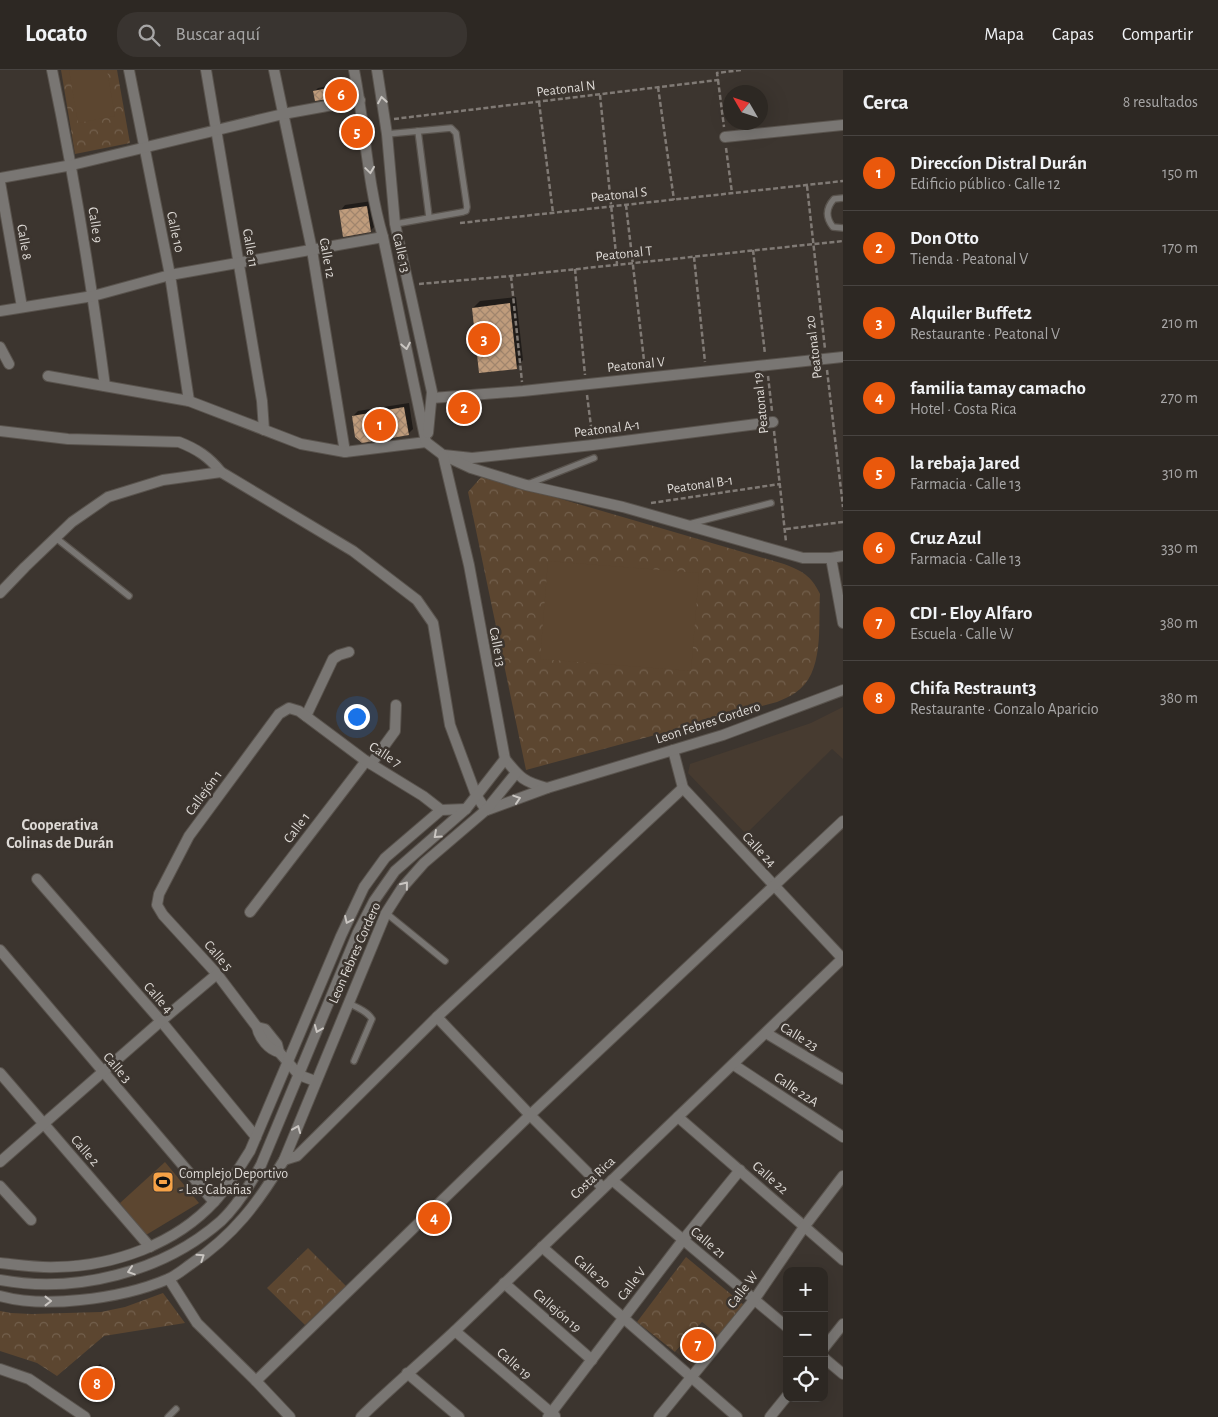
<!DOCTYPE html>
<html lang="es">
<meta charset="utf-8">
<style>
body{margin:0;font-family:"Alegreya Sans",sans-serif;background:#393430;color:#f1f3f6}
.controls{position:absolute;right:15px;bottom:15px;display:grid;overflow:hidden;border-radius:10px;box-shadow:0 5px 20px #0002}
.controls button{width:45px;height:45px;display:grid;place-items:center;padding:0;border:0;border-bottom:1px solid #484441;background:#2d2823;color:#f1f3f6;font:25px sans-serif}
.compass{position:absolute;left:723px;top:15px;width:45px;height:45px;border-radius:50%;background:#2d2823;box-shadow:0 5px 20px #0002;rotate:309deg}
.you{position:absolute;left:356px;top:646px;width:18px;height:18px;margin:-12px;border:4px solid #fff;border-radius:50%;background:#1a73e8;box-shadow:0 0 0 8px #1a73e833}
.badge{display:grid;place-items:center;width:32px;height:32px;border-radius:50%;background:#ea580c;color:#fff;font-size:16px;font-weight:700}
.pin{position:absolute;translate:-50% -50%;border:2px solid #fff;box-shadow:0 1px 5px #0006}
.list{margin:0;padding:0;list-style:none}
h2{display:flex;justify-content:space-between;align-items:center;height:65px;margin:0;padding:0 20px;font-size:21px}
h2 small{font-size:16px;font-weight:400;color:#a7a6a6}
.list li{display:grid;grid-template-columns:32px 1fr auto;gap:15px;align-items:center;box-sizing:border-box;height:75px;padding:0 20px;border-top:1px solid #484441}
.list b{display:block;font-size:19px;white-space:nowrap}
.list p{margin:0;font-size:16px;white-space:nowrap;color:#a7a6a6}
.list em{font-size:16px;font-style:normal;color:#a7a6a6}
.icon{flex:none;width:28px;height:28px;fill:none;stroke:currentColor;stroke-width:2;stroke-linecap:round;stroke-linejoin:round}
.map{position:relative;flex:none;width:843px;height:1347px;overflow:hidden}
header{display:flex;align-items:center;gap:30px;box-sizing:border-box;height:70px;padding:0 25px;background:#2d2823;border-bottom:1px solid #484441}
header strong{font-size:24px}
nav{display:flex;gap:28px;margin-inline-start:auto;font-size:18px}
.search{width:350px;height:45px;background:#393430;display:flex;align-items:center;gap:12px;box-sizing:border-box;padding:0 18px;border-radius:20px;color:#a7a6a6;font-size:19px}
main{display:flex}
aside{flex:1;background:#2d2823}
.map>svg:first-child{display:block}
.built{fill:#473b30}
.park{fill:url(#park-crowns)}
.garden{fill:#5c4630}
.shadow{fill:#0007}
.building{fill:url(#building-cross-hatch)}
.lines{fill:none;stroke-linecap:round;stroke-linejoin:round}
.service-casing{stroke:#59534d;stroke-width:8}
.minor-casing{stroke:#59534d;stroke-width:12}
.tertiary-casing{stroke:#59534d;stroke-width:12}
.path{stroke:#807a75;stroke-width:2.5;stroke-dasharray:5 2.5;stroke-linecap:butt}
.service{stroke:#797673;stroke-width:5.5}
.minor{stroke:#797673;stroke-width:10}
.tertiary{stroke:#797673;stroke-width:10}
.oneway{stroke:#cac6c2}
.labels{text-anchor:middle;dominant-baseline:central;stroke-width:5;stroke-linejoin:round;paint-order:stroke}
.street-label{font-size:14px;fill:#dedad6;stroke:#3c352f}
.poi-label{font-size:14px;fill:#dedad6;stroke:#3c352f;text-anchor:start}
.quarter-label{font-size:16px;font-weight:bold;fill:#dedad6;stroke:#3c352f}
</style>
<header>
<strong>Locato</strong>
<div class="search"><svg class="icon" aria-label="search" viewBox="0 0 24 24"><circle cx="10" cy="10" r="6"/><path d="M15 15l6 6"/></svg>Buscar aquí</div>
<nav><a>Mapa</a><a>Capas</a><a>Compartir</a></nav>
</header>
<main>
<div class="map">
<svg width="843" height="1347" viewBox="0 0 843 1347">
<defs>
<pattern id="park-crowns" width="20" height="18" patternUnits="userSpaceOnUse" patternTransform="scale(1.25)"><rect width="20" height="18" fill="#5c4630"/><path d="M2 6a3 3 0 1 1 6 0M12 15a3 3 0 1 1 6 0" fill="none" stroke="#73604d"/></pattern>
<pattern id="building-cross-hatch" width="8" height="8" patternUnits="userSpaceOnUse" patternTransform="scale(1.25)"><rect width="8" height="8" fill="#bf9c7c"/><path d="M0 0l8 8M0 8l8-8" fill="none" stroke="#a0856d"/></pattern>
</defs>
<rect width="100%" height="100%" fill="#3c352f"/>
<g class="built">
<path d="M 843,637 L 843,689 L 832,679 L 746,764 L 688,703 L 690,694 L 811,653 Z"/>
<path d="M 702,1253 L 720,1268 L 694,1298 L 676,1282 Z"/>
</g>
<g class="park">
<path d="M 61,0 L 117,0 L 130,73 L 75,84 Z"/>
<path d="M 482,406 L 784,494 C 802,501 811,505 820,524 C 818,555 825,604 795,623 C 789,627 783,629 777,632 L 526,700 L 468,422 Z"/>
<path d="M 308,1178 L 346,1216 L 305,1255 L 267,1218 Z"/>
<path d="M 686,1187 L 744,1235 L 720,1267 L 702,1252 L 675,1282 L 637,1252 Z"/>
<path d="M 163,1223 L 185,1253 L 104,1266 L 57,1306 L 37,1293 L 0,1281 L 0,1241 L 11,1243 L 32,1244 L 101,1242 L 125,1237 Z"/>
</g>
<g class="garden">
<path d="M 69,0 L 107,0 L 115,46 L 78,53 Z"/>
<path d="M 548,491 L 699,503 L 691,601 L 540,589 Z"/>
<path d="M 165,1092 L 199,1133 L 146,1165 L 120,1133 Z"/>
</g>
<g class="shadow">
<path d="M 346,13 L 348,21 L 344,25 L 315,21 L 318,18 Z"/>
<path d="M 372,131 L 375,156 L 370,161 L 340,141 L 345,135 Z"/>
<path d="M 516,227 L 523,290 L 516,297 L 473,238 L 480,231 Z"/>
<path d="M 475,329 L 476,345 L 473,348 L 457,334 L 460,330 Z"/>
<path d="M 409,333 L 413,359 L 408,364 L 353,346 L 358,341 Z"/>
<path d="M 100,1294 L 116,1309 L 99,1327 L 83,1312 Z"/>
</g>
<g class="building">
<path d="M 343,15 L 345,26 L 315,31 L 313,21 Z"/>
<path d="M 367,136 L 371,162 L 343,167 L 339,140 Z"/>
<path d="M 510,233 L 517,299 L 479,303 L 472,238 Z"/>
<path d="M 472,332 L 474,350 L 458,351 L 456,333 Z"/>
<path d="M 404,337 L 409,365 L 362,373 L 355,367 L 352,346 Z"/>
<path d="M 96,1296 L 113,1313 L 99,1328 L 81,1312 Z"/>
</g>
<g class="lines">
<g class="service-casing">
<g id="service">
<path d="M 418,61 L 429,147"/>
<path d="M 387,64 L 451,58 L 456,63 L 467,137 L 466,141 L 463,142 L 395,154"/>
<path d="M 843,128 L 834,129 C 826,138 825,147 833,157 L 843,158"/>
<path d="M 528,414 L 594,388"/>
<path d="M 689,454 L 771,433"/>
<path d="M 56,468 L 129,526"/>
<path d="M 386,843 L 445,891"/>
<path d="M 348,933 C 356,937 367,941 372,949 L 354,991"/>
<path d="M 168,1347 L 176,1339"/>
</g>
</g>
<g class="minor-casing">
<g id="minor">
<path d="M 52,0 C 74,105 91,210 105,316"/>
<path d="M 129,0 L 170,205 L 189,331"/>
<path d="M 206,0 L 262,331 L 264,360"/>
<path d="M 274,0 L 312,180 L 345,382"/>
<path d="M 725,67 L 843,55"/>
<path d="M 0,108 L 72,95 L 283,44 L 360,30"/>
<path d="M 0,112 L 22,237"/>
<path d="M 0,241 L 93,226 L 170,205 L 383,167"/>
<path d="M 0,277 L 9,294"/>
<path d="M 48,306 L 189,331 L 301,374 L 345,382 L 426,372"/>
<path d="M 432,328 L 523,321 L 843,287"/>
<path d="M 0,361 L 68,369 L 179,372 C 197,379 209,387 221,402 L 353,481 L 417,530 L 433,553 L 450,655 L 476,725 L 486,740"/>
<path d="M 444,385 L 472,388 L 593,375 L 773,352"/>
<path d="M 831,488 L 843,486"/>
<path d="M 0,523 L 25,497 L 72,452 L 108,427 L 163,410 L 221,402"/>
<path d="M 306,646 L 333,589 L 339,585 L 349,582"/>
<path d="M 673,680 L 683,718 L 843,889"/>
<path d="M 371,694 L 395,661 L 396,635"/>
<path d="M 37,809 L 161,951 L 256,1067"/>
<path d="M 250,842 L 366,691"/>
<path d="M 0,880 L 214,1132"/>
<path d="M 437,947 L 530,1045 L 603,1118"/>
<path d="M 257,957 L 265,959 L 277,974 L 279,982 L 299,1005 L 315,1011"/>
<path d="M 766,963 L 843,1009"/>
<path d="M 279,982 C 269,980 259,968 257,957 L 217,904 L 163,845 L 157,835 L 159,824 L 189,766 L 279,644 L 289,638 L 299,641 L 366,691 L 423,726 L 441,740"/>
<path d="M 734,995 L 843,1067"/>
<path d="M 0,1003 L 150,1177"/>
<path d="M 678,1047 L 843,1190"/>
<path d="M 284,1090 L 297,1086 L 437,947 L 683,718"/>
<path d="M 0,1092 L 161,951 L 217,904"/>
<path d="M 612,1110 L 787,1257"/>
<path d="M 0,1116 L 31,1150"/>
<path d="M 542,1177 L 737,1347"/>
<path d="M 0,1193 C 19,1195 38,1198 57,1197 C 114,1196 176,1174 215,1131 C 229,1116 239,1098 250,1081 L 341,866 L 364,817 L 385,788 L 441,740 L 466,739"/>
<path d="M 169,1209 L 197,1253 L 256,1311 L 290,1347"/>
<path d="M 504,1213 L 592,1290"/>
<path d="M 455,1261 L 555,1346"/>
<path d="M 824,1278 L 843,1254"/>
<path d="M 824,1288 L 843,1304"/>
<path d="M 407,1303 L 459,1347"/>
<path d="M 256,1311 L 530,1045 L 843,751"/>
<path d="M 361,1347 C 392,1317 425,1289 456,1260 C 586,1136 714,1012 843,888"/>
<path d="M 548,1347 L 683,1170 L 740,1100"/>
<path d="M 659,1347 L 754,1230 L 804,1157 L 843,1106"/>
<path d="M 770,1347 L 787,1326"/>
</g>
</g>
<g class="tertiary-casing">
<g id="tertiary">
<path d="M 354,0 C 365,55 367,113 383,167 L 426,372 L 443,385 L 471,398 L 526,415 L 623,437 L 803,488 L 831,488 L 843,553"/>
<path d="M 377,0 L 387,64 L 395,154 L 432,322 L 428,363"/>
<path d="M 443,385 L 469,495 L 505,689 C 520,708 524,712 547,718 L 723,665 L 843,620"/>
<path d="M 487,740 L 547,718"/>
<path d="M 0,1210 C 76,1224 163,1202 221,1151 C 238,1135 250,1115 261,1095 L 358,862 L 374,831 L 395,801 L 466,739 L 505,689"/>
<path d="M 0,1226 C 26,1233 53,1233 80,1230 C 110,1227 140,1221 168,1209 C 176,1206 184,1199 191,1194 C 234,1165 257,1134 284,1090 L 386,843 L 402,818 L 424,793 L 486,740 L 516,703"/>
<path d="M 0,1299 L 29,1309 L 85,1347"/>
</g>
</g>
<g class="path">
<path d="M 718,10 L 724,57"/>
<path d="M 658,17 L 674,130"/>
<path d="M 600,25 L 617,194"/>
<path d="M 539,32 L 553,143"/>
<path d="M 394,49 L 718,10 L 717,3 L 741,0"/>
<path d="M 726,78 L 732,123"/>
<path d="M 807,116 L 825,279"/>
<path d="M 626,135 L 645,299"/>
<path d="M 460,153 L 843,111"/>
<path d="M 753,180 L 765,284"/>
<path d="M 694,187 L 705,292"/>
<path d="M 575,199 L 585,305"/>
<path d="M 511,206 L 522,312"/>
<path d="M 419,214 L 511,206 L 843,171"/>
<path d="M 827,300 L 843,437"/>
<path d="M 768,306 L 772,341"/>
<path d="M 587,325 L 592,364"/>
<path d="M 774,361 L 786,472"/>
<path d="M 651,433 L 780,414"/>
<path d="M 786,459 L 843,452"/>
</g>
<use href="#service" class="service"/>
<use href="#minor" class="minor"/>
<use href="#tertiary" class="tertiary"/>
</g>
<defs><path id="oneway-chevron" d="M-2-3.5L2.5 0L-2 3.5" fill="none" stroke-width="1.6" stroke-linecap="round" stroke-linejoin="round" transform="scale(1.25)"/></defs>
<g class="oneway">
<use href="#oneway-chevron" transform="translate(382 30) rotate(-99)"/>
<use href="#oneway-chevron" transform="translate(370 100) rotate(82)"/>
<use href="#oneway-chevron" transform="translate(406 276) rotate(79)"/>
<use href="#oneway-chevron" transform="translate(517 729) rotate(-18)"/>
<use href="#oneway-chevron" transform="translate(437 765) rotate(138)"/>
<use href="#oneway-chevron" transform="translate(405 815) rotate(-51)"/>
<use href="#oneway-chevron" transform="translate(348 850) rotate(115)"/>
<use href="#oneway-chevron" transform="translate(318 959) rotate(112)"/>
<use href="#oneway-chevron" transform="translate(297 1059) rotate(-68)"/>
<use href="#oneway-chevron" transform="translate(201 1187) rotate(-34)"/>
<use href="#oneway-chevron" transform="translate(131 1201) rotate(162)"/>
<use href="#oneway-chevron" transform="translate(48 1231)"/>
</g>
<defs>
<g id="stadium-square" transform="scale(1.125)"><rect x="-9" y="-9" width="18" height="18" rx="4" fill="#f6a247" stroke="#3c352f"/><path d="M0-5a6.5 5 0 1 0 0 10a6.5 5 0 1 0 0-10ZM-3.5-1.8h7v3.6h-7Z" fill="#111"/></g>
</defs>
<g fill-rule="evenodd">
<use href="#stadium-square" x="163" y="1112"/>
</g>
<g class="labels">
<g class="street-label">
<text transform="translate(566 19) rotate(-7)">Peatonal N</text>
<text transform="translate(619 125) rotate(-6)">Peatonal S</text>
<text transform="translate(95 155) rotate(81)">Calle 9</text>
<text transform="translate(175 162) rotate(78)">Calle 10</text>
<text transform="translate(24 172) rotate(80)">Calle 8</text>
<text transform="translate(250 178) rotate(80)">Calle 11</text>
<text transform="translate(401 183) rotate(77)">Calle 13</text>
<text transform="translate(624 184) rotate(-6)">Peatonal T</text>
<text transform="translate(327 188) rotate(80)">Calle 12</text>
<text transform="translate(814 277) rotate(-97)">Peatonal 20</text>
<text transform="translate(636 295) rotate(-6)">Peatonal V</text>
<text transform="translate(761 333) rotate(-96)">Peatonal 19</text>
<text transform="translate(607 359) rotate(-7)">Peatonal A-1</text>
<text transform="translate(700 415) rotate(-8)">Peatonal B-1</text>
<text transform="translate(497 577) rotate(79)">Calle 13</text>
<text transform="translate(708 653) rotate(-18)">Leon Febres Cordero</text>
<text transform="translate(385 685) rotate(33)">Calle 7</text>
<text transform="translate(204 723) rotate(-54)">Callejón 1</text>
<text transform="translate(297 758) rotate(-53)">Calle 1</text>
<text transform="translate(759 780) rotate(47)">Calle 24</text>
<text transform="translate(355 883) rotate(-66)">Leon Febres Cordero</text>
<text transform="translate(218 886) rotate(49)">Calle 5</text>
<text transform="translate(158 928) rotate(49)">Calle 4</text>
<text transform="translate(799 967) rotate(31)">Calle 23</text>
<text transform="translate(117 998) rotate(49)">Calle 3</text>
<text transform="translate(796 1020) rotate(34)">Calle 22A</text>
<text transform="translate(85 1081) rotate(49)">Calle 2</text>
<text transform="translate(593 1108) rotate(-43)">Costa Rica</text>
<text transform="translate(770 1108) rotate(41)">Calle 22</text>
<text transform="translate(708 1173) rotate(40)">Calle 21</text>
<text transform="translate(592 1202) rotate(41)">Calle 20</text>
<text transform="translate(632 1214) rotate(-53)">Calle V</text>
<text transform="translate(743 1220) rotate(-53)">Calle W</text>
<text transform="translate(557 1241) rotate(41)">Callejón 19</text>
<text transform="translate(514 1294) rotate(41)">Calle 19</text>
</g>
<g class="poi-label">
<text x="179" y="1104">Complejo Deportivo<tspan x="179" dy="16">- Las Cabañas</tspan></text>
</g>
<g class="quarter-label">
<text x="60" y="755">Cooperativa<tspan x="60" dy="18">Colinas de Durán</tspan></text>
</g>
</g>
</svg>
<div class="controls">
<button>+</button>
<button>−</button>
<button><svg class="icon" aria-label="locate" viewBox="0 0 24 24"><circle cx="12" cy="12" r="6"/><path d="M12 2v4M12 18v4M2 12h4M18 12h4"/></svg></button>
</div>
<svg class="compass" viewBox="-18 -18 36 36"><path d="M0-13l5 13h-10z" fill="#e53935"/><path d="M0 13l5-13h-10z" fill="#a7a6a6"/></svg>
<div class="you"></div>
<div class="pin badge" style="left:380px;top:355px">1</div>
<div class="pin badge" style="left:464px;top:338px">2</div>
<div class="pin badge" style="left:484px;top:269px">3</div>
<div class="pin badge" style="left:434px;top:1148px">4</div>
<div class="pin badge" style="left:357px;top:62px">5</div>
<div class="pin badge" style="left:341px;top:25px">6</div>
<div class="pin badge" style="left:698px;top:1275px">7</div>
<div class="pin badge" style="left:97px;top:1314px">8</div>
</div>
<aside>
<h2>Cerca<small>8 resultados</small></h2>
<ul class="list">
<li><span class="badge">1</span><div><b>Direccíon Distral Durán</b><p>Edificio público · Calle 12</p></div><em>150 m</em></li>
<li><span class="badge">2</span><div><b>Don Otto</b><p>Tienda · Peatonal V</p></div><em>170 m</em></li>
<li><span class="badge">3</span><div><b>Alquiler Buffet2</b><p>Restaurante · Peatonal V</p></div><em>210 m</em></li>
<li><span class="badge">4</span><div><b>familia tamay camacho</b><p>Hotel · Costa Rica</p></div><em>270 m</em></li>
<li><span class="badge">5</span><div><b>la rebaja Jared</b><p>Farmacia · Calle 13</p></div><em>310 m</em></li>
<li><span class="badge">6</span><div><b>Cruz Azul</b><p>Farmacia · Calle 13</p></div><em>330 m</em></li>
<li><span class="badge">7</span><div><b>CDI - Eloy Alfaro</b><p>Escuela · Calle W</p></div><em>380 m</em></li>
<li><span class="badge">8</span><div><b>Chifa Restraunt3</b><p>Restaurante · Gonzalo Aparicio</p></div><em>380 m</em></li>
</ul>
</aside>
</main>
